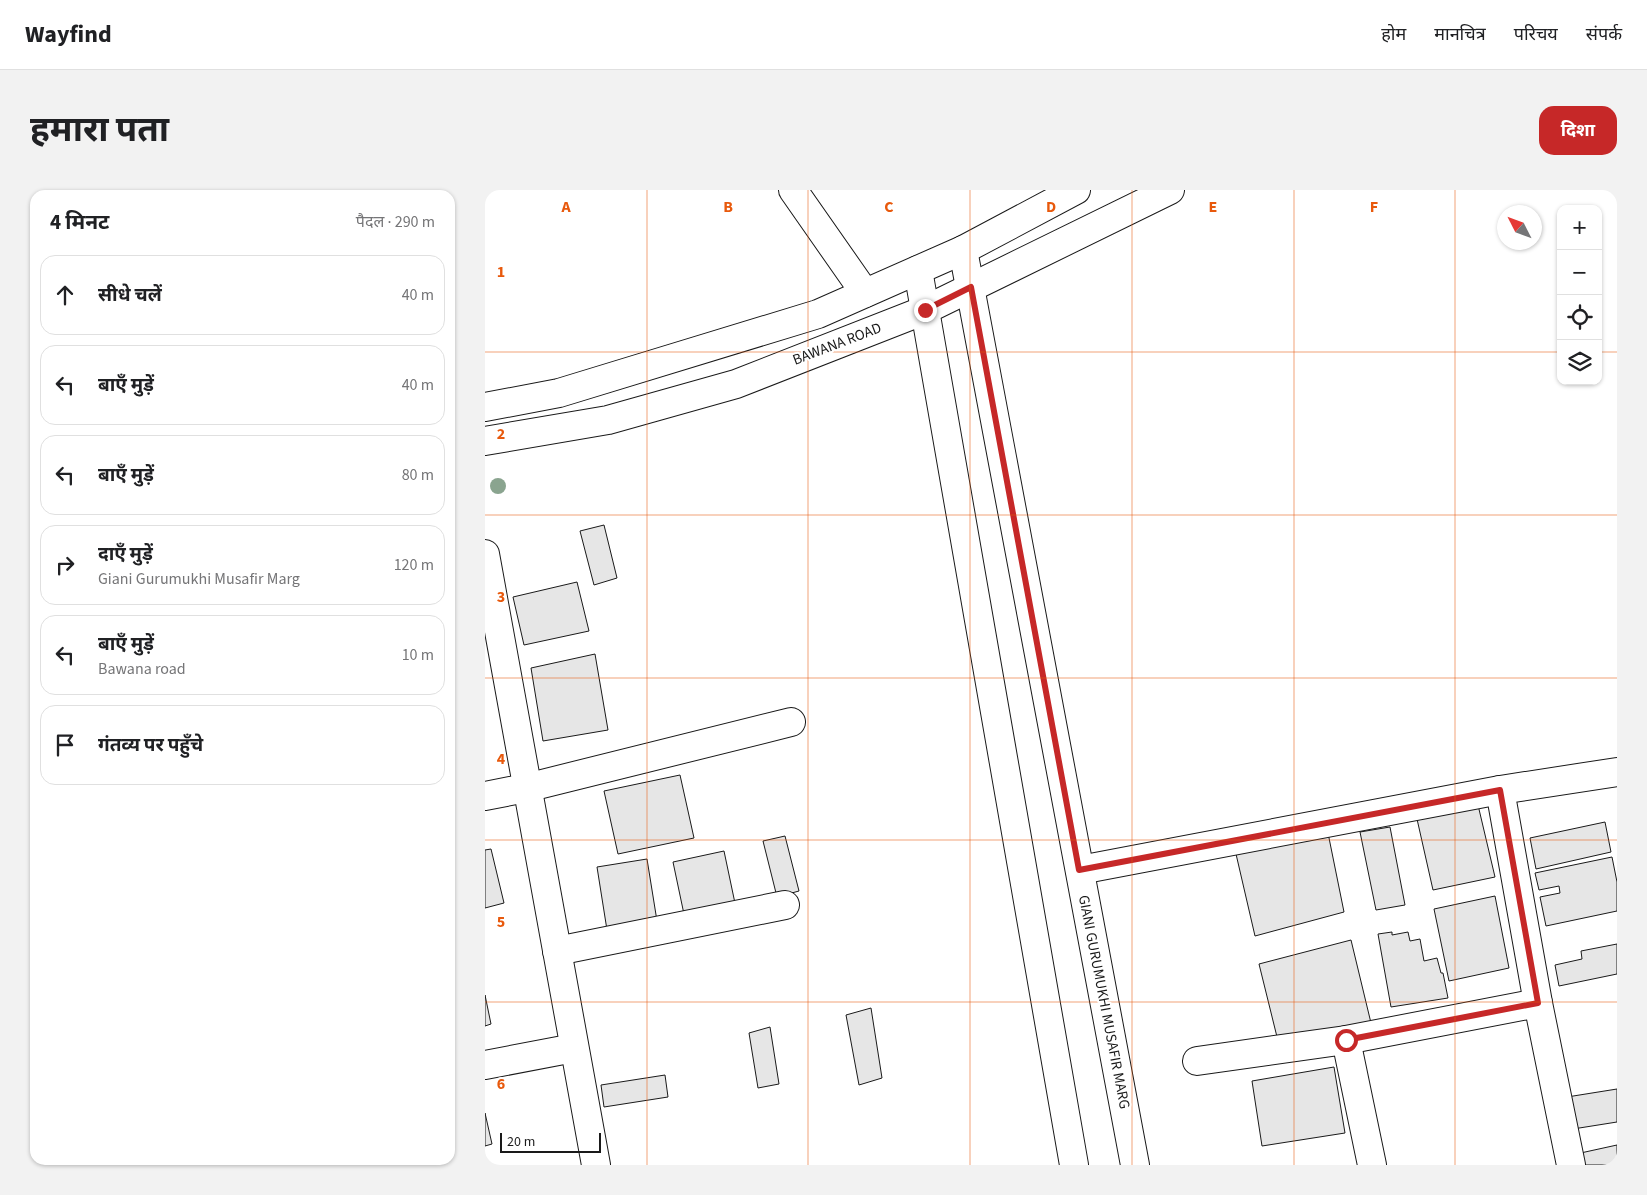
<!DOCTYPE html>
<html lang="hi">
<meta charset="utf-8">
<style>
body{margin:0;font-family:"Source Sans 3","Noto Sans Devanagari",sans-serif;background:#f2f2f2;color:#202124}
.controls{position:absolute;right:15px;top:15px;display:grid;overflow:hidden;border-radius:10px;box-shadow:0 1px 4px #0004}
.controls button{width:45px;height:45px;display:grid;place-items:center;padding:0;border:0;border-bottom:1px solid #e0e0e0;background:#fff;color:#202124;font:25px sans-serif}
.compass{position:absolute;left:1012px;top:15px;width:45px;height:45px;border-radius:50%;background:#fff;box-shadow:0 1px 4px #0004;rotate:312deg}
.scale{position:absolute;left:15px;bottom:12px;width:101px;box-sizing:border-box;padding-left:5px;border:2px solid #1a1a1a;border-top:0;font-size:14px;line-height:18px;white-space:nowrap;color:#1a1a1a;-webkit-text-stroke:4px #fff;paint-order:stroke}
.stop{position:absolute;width:15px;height:15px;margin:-11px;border:4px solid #c62828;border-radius:50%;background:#fff}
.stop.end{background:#c62828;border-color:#fff;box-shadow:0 1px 5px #0008}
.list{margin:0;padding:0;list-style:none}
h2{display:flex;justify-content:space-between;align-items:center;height:65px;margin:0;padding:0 20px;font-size:21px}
h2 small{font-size:16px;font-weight:400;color:#757577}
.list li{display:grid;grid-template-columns:32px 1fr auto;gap:15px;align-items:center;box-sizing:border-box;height:80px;margin:0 10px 10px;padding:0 10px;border:1px solid #e0e0e0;border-radius:15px}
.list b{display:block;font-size:19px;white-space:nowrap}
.list p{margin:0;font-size:16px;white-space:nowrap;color:#757577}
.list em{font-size:16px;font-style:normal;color:#757577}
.icon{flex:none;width:28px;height:28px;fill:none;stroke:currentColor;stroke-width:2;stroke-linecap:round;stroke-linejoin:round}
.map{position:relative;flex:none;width:1132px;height:975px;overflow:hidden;border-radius:15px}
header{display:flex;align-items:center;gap:30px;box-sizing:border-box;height:70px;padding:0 25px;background:#fff;border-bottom:1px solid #e0e0e0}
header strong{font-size:24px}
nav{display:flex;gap:28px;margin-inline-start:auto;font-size:18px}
.intro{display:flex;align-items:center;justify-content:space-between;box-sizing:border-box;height:120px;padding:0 30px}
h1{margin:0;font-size:35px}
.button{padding:12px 22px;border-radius:15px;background:#c62828;color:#fff;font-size:18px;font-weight:700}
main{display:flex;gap:30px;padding:0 30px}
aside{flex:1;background:#fff;border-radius:15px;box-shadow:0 1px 4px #0004}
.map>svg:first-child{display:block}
.building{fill:#e6e6e6;stroke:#1a1a1a}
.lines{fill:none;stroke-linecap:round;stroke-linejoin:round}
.minor-casing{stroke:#1a1a1a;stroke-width:30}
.major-casing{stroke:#1a1a1a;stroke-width:30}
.minor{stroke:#fff;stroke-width:28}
.major{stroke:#fff;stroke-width:28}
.tree{fill:#8aa48f}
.route{stroke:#c62828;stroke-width:6}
.grid{fill:none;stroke:#e8590c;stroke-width:1;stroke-opacity:0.55}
.labels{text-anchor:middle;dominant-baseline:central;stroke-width:4;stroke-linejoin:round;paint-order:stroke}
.street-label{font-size:15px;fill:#1a1a1a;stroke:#fff}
.grid-label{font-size:16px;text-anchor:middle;font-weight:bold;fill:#e8590c;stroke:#fff;stroke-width:4;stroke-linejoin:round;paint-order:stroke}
</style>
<header>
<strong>Wayfind</strong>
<nav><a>होम</a><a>मानचित्र</a><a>परिचय</a><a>संपर्क</a></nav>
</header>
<div class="intro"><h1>हमारा पता</h1><a class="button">दिशा</a></div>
<main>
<aside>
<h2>4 मिनट<small>पैदल · 290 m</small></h2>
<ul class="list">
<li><svg class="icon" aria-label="ahead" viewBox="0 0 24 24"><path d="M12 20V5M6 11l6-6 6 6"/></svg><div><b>सीधे चलें</b></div><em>40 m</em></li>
<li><svg class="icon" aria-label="left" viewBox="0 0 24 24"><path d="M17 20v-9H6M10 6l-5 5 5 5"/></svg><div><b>बाएँ मुड़ें</b></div><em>40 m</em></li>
<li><svg class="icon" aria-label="left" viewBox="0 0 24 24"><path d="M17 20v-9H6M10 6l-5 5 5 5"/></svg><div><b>बाएँ मुड़ें</b></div><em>80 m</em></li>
<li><svg class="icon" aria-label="right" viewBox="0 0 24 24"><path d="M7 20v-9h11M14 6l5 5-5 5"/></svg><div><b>दाएँ मुड़ें</b><p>Giani Gurumukhi Musafir Marg</p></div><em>120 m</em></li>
<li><svg class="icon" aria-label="left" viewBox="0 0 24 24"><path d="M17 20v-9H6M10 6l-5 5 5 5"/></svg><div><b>बाएँ मुड़ें</b><p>Bawana road</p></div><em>10 m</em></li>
<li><svg class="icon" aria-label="arrive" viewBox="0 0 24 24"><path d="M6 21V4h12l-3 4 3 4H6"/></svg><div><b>गंतव्य पर पहुँचे</b></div></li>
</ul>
</aside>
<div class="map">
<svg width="1132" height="975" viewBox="0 0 1132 975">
<rect width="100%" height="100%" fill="#fff"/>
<g class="building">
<path d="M 119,335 L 132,388 L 109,395 L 95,341 Z"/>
<path d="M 92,392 L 104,441 L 39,455 L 28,407 Z"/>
<path d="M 110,464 L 123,540 L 58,551 L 46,478 Z"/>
<path d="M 195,585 L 209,648 L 133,664 L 119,601 Z"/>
<path d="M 993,615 L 1010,687 L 948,700 L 932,629 Z"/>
<path d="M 1120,632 L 1126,662 L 1051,679 L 1045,648 Z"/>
<path d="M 905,637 L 920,715 L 891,720 L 875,642 Z"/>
<path d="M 843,643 L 859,722 L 770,746 L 751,664 Z"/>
<path d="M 300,646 L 314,701 L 292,707 L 278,651 Z"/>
<path d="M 6,659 L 19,713 L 0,718 L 0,660 Z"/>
<path d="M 239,661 L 251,718 L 200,729 L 188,672 Z"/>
<path d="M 1127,667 L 1132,692 L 1132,721 L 1061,736 L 1055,707 L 1075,703 L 1074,696 L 1054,700 L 1050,683 Z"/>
<path d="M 162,669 L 172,731 L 122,740 L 112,677 Z"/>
<path d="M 1010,706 L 1024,778 L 964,791 L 949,719 Z"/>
<path d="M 907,742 L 907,745 L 923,742 L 925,751 L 935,749 L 939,771 L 952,768 L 956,783 L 958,783 L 963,808 L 906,817 L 893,744 Z"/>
<path d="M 866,750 L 886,833 L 794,855 L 774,774 Z"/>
<path d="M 1132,754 L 1132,784 L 1074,796 L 1070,775 L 1097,769 L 1096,761 Z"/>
<path d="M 0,805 L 6,834 L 0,836 Z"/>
<path d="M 386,818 L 397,888 L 374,895 L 361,825 Z"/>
<path d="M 285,837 L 294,894 L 273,898 L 264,843 Z"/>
<path d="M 849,877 L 860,943 L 777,956 L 767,891 Z"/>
<path d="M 180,885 L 183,907 L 119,917 L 116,895 Z"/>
<path d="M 1132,899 L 1132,932 L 1088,939 L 1082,907 Z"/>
<path d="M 0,923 L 7,954 L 0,956 Z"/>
<path d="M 1132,955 L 1132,975 L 1093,975 L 1091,964 Z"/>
</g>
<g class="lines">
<g class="minor-casing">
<g id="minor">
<path d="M 308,0 L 380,103"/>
<path d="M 478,60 L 650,975"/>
<path d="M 433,80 L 589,975"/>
<path d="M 0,364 L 111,975"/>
<path d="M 1015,600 L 1053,813 L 1086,975"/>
<path d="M 0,606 L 41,598 L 306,532"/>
<path d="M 595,680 L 1015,600 L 1132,582"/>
<path d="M 72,761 L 300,715"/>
<path d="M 861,850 L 887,975"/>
<path d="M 712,871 L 861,850 L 1053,813"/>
<path d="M 0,875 L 89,858"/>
</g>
</g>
<g class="major-casing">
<g id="major">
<path d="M 0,217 L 74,203 L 333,124 L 478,60 L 591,0"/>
<path d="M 0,251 L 123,230 L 251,194 L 440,120 L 685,0"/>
</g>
</g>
<use href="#minor" class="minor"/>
<use href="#major" class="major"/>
</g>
<circle class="tree" cx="13" cy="296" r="8"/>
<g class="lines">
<path class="route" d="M 440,120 L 486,97 L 594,680 L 1015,600 L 1053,813 L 861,850"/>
</g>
<path class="grid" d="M 162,0 L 162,975M 323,0 L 323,975M 485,0 L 485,975M 647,0 L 647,975M 809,0 L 809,975M 970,0 L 970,975M 0,162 L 1076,162M 1113,162 L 1132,162M 0,325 L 1132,325M 0,488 L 1132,488M 0,650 L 1132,650M 0,812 L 1132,812"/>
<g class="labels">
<g class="street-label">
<text transform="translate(352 154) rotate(-21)">BAWANA ROAD</text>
<text transform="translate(619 812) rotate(79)">GIANI GURUMUKHI MUSAFIR MARG</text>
</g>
</g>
<g class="grid-label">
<text x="81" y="22">A</text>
<text x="243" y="22">B</text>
<text x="404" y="22">C</text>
<text x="566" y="22">D</text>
<text x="728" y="22">E</text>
<text x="889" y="22">F</text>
<text x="16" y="87">1</text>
<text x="16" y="249">2</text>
<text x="16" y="412">3</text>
<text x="16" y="574">4</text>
<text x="16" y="737">5</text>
<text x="16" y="899">6</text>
</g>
</svg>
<div class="controls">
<button>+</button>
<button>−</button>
<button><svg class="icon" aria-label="locate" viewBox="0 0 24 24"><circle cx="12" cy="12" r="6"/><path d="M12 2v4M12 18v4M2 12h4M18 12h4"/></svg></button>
<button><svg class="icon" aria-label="layers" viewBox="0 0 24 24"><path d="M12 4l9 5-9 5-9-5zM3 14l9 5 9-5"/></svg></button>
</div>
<svg class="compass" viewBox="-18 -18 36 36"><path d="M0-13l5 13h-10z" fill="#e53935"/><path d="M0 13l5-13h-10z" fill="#757577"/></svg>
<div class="scale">20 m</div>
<div class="stop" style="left:861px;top:850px"></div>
<div class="stop end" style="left:440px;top:120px"></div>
</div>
</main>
